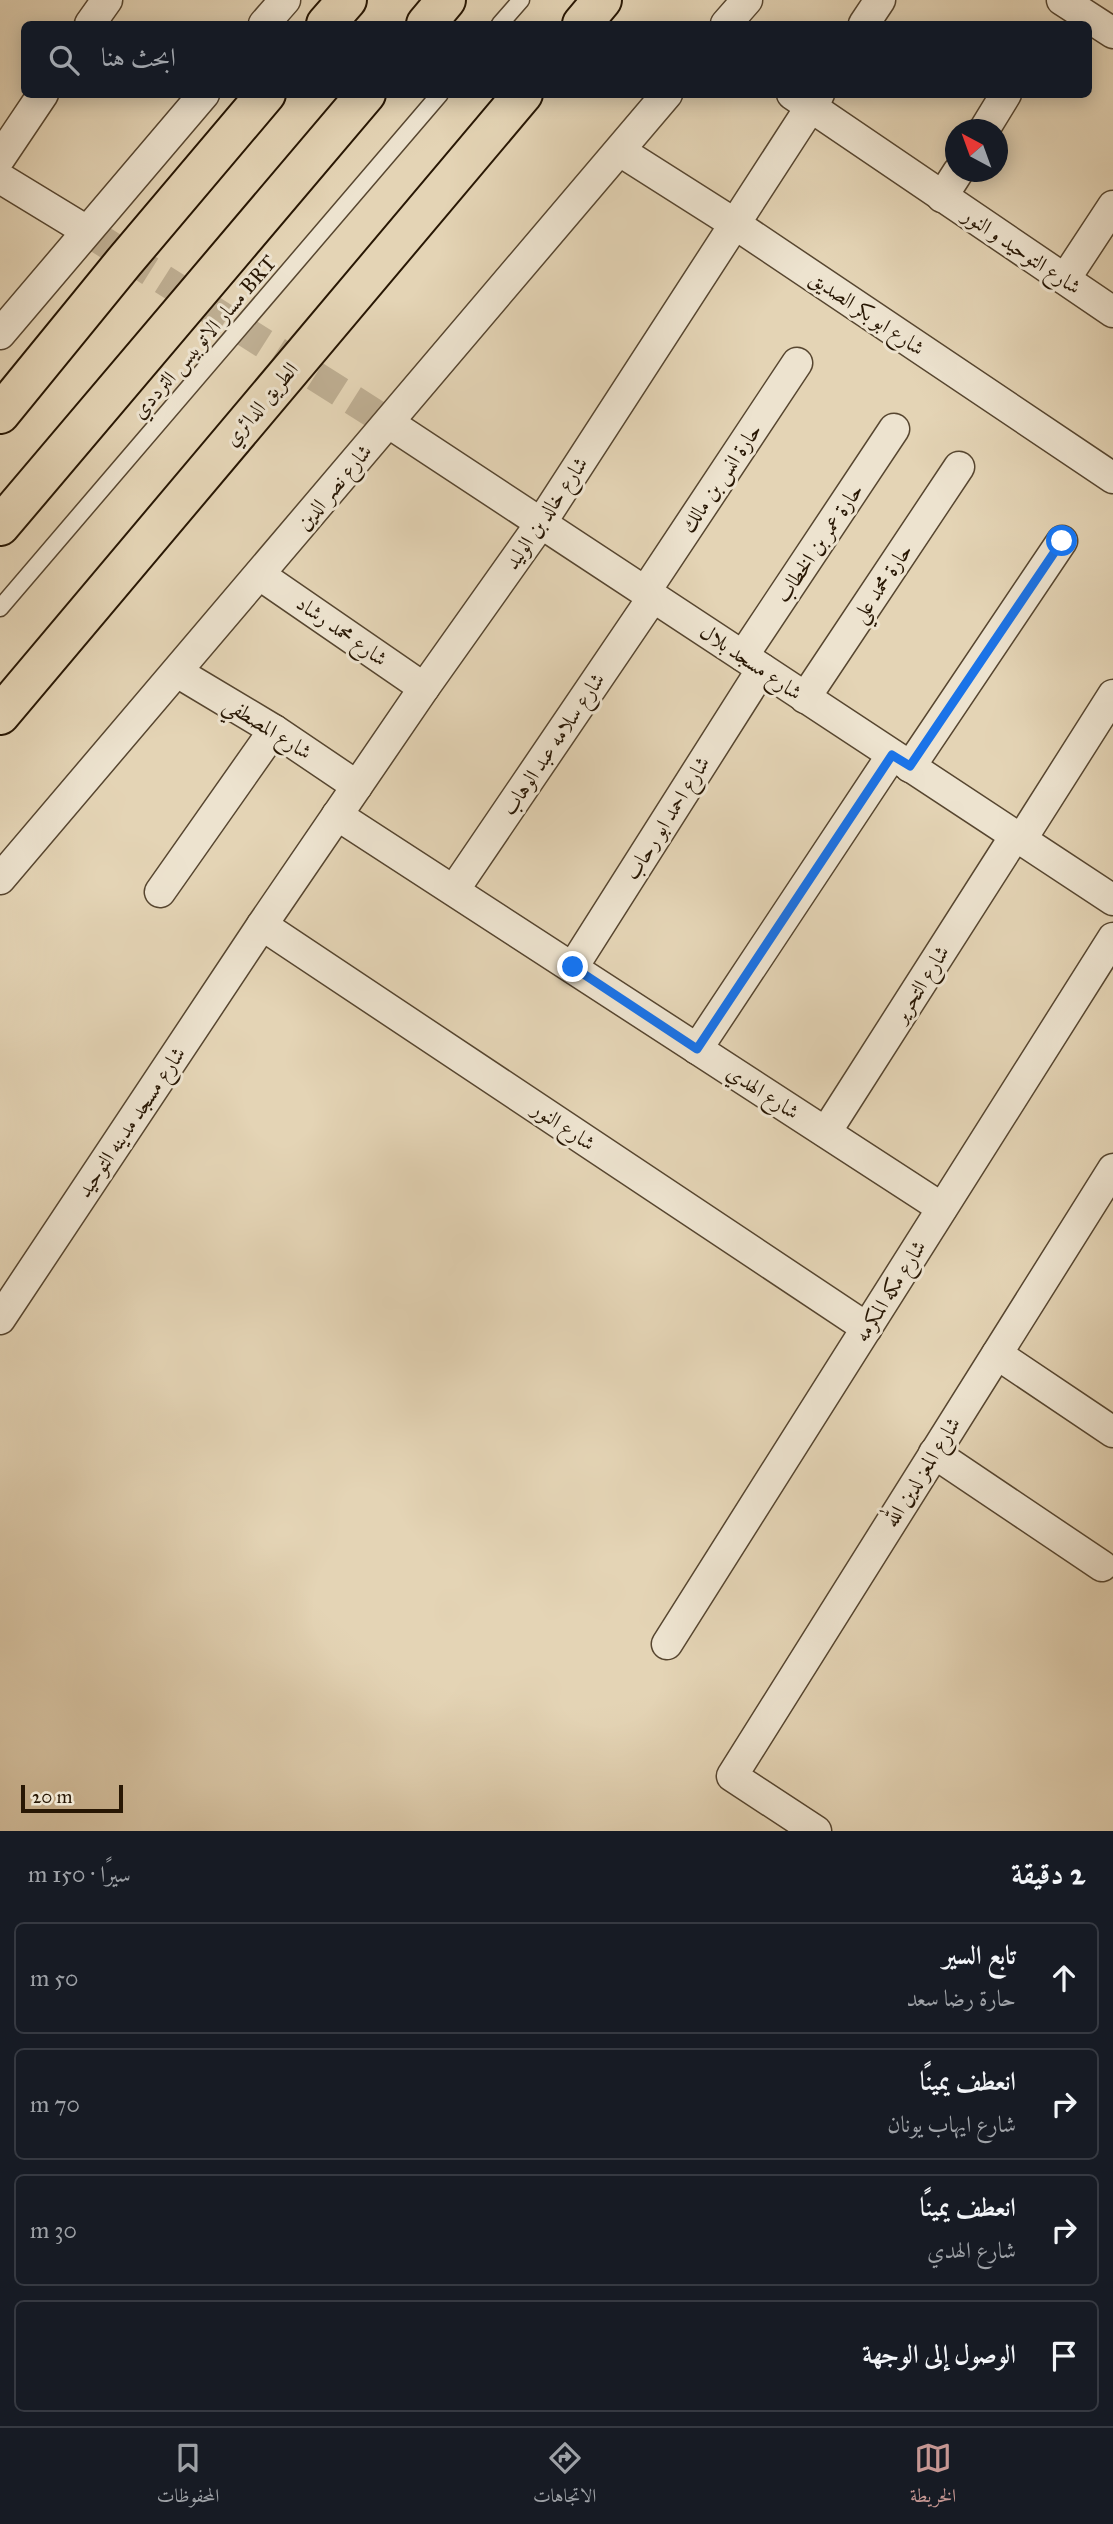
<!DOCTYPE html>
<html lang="ar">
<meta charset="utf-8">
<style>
body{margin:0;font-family:"IM FELL Great Primer",Amiri,serif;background:#242831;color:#f1f3f6;direction:rtl}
.compass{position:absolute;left:945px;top:119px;width:63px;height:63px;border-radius:50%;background:#171b24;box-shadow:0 4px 18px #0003;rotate:319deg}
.scale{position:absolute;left:21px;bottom:18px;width:102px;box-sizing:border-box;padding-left:7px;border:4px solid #281704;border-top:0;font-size:19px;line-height:24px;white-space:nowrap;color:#281704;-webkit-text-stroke:5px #ede3cf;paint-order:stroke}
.stop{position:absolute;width:21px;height:21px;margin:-16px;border:5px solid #1a73e8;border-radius:50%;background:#fff}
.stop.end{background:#1a73e8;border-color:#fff;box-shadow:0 2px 7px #0008}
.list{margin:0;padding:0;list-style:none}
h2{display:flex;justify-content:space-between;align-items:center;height:91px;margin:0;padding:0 28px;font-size:30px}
h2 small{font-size:23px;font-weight:400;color:#9ea1a6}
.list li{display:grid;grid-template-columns:46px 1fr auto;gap:21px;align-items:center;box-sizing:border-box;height:112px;margin:0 14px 14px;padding:0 14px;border:2px solid #363941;border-radius:10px}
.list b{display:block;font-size:26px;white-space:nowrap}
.list p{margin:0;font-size:23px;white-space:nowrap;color:#9ea1a6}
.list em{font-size:23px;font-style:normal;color:#9ea1a6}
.icon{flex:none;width:38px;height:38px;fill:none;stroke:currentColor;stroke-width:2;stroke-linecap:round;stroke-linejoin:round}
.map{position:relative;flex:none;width:1113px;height:1831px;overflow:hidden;direction:ltr}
.search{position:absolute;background:#171b24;box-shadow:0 4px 18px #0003;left:21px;right:21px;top:21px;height:77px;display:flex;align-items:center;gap:18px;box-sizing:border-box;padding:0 24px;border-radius:10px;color:#9ea1a6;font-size:26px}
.sheet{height:595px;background:#171b24}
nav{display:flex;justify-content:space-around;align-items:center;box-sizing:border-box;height:98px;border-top:2px solid #363941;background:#171b24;font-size:19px;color:#9ea1a6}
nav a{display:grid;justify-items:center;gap:4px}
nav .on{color:#c59692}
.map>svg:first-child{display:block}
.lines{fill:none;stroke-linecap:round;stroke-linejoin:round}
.minor-tunnel{stroke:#beae92;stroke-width:30;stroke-dasharray:30 15;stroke-linecap:butt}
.service-casing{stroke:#574630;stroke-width:19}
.minor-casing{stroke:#574630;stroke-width:33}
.trunk-casing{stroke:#281704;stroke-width:42}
.motorway-casing{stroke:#281704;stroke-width:42}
.service{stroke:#ede3cf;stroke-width:16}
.minor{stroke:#ede3cf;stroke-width:30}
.trunk{stroke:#e4d4b5;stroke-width:38}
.motorway{stroke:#e4d4b5;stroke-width:38}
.route{stroke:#1a73e8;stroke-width:9}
.labels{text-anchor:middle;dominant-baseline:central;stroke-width:6;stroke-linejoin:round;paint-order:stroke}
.street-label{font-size:21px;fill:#281704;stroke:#ede3cf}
</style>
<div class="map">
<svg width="1113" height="1831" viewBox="0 0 1113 1831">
<rect width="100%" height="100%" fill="#e4d4b5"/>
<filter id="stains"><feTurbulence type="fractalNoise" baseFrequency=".00286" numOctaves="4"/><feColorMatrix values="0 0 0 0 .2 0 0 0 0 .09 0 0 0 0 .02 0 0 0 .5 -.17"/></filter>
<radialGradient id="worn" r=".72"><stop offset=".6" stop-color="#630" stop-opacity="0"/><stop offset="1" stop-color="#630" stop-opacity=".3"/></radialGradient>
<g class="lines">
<path class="minor-tunnel" d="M 87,231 L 389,423"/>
<g class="service-casing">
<g id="service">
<path d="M 500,24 L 521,0"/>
<path d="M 0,608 L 440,94"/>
</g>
</g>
<g class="minor-casing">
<g id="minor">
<path d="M 1062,0 L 1113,33"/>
<path d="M 90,24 L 107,0"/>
<path d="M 264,24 L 285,0"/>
<path d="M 726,24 L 747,0"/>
<path d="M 864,24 L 880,0"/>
<path d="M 792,94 L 1113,312"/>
<path d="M 984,130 L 1006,94"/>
<path d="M 620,151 L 735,224 L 1113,478"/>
<path d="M 0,158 L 43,94"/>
<path d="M 0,178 L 87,231"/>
<path d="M 942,197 L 958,172"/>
<path d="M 1065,279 L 1113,206"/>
<path d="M 0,334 L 204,94"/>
<path d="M 389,423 L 1113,900"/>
<path d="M 260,575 L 424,688"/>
<path d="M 645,592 L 797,363"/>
<path d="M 743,656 L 894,429"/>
<path d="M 177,672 L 274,730 L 357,786"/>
<path d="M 805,698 L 959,467"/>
<path d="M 910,767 L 1062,541"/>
<path d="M 337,815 L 942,1208"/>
<path d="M 1021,840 L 1113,695"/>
<path d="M 0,879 L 667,94"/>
<path d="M 454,890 L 653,597"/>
<path d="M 160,892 L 274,730"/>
<path d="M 262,925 L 867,1328"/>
<path d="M 573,967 L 762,669"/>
<path d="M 697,1049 L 892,755"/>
<path d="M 826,1132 L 1015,836"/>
<path d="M 0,1319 L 262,925 L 424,688 L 541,523 L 819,94"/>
<path d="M 997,1354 L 1113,1432"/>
<path d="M 934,1453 L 1102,1566"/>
<path d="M 667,1644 L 1113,938"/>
<path d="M 816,1831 L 732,1776 L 1113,1169"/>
</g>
</g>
<g class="trunk-casing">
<g id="trunk">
<path d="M 326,24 L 347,0"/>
<path d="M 0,414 L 124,262 L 266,94"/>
</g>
</g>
<g class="motorway-casing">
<g id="motorway">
<path d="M 426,24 L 446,0"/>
<path d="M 582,24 L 602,0"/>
<path d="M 0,526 L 366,94"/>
<path d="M 0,715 L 523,94"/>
</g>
</g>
<use href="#service" class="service"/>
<use href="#minor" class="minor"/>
<use href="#trunk" class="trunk"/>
<use href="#motorway" class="motorway"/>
</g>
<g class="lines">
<path class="route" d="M 573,967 L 697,1049 L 892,755 L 910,766 L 1062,541"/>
</g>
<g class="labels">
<g class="street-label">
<text transform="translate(1022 251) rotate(34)">شارع التوحيد و النور</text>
<text transform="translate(867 313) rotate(34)">شارع ابو بكر الصديق</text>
<text transform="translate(204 337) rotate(-49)">مسار الاتوبيس الترددي BRT</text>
<text transform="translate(261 404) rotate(-50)">الطريق الدائري</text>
<text transform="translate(721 478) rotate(-56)">حارة انس بن مالك</text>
<text transform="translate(334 487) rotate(-50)">شارع نصر الدين</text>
<text transform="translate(546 513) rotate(-56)">شارع خالد بن الوليد</text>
<text transform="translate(819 543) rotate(-56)">حارة عمر بن الخطاب</text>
<text transform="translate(882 583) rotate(-56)">حارة محمد علي</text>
<text transform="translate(342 631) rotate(35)">شارع محمد رشاد</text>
<text transform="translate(751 662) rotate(34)">شارع مسجد بلال</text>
<text transform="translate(268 728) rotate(32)">شارع المصطفي</text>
<text transform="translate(553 744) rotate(-56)">شارع سلامه عبد الوهاب</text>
<text transform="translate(667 818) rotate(-58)">شارع احمد ابو رحاب</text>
<text transform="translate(921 984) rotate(-58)">شارع التحرير</text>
<text transform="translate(763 1092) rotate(33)">شارع الهدي</text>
<text transform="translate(131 1122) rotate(-56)">شارع مسجد مدينه التوحيد</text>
<text transform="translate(564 1126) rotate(34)">شارع النور</text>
<text transform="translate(890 1291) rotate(-58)">شارع مكه المكرمه</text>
<text transform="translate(922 1472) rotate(-58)">شارع المعز لدين الله</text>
</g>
</g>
<rect width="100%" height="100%" filter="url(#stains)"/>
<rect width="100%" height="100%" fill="url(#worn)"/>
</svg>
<svg class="compass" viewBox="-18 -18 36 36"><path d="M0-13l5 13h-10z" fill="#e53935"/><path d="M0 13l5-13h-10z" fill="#9ea1a6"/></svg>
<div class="scale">20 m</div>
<div class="stop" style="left:1062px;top:541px"></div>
<div class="stop end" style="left:573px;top:967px"></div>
<div class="search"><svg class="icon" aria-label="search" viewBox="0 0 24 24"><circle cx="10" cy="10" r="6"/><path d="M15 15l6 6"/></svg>ابحث هنا</div>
</div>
<section class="sheet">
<h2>2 دقيقة<small>سيرًا · 150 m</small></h2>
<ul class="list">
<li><svg class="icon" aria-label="ahead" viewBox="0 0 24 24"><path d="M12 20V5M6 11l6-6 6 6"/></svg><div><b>تابع السير</b><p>حارة رضا سعد</p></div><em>50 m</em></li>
<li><svg class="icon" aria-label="right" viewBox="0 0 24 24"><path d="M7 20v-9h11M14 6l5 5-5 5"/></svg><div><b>انعطف يمينًا</b><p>شارع ايهاب يونان</p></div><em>70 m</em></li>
<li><svg class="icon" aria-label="right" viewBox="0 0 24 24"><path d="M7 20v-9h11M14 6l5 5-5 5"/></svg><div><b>انعطف يمينًا</b><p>شارع الهدي</p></div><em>30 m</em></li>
<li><svg class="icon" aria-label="arrive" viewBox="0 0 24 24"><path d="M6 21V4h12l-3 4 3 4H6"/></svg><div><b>الوصول إلى الوجهة</b></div></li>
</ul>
</section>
<nav>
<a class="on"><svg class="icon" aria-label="map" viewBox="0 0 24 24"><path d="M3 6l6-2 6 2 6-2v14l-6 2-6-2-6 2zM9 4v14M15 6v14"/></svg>الخريطة</a>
<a><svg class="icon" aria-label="directions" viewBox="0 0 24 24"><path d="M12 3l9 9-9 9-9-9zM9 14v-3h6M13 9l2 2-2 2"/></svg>الاتجاهات</a>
<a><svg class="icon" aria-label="saved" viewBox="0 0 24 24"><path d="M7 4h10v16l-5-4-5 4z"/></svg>المحفوظات</a>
</nav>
